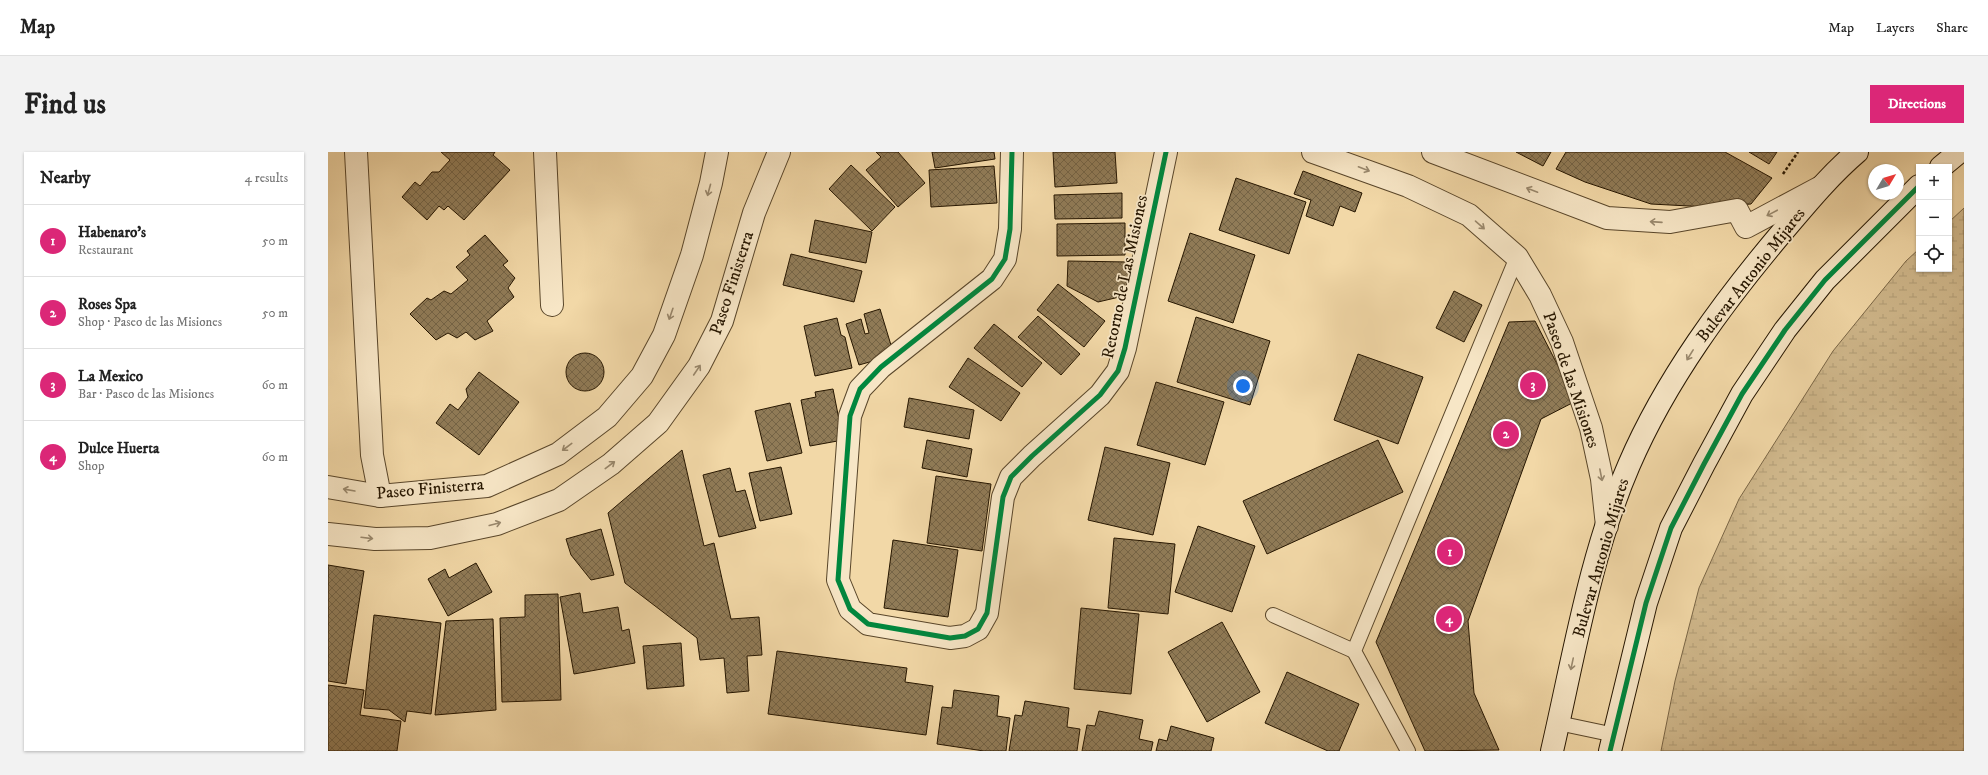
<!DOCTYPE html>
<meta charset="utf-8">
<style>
body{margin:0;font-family:"IM FELL DW Pica",serif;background:#f2f2f2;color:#222}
.controls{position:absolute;right:12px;top:12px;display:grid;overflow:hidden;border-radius:0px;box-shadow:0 1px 3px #0004}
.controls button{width:36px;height:36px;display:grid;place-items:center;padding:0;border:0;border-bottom:1px solid #e0e0e0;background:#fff;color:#222;font:20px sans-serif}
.compass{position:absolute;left:1540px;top:12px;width:36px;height:36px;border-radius:50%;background:#fff;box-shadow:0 1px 3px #0004;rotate:52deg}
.you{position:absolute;left:915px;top:234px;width:14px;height:14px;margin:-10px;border:3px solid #fff;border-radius:50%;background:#1a73e8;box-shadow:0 0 0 6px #1a73e833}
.badge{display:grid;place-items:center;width:26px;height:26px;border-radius:50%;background:#db2777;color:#fff;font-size:13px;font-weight:700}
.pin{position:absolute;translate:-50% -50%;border:2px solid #fff;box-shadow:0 1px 4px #0006}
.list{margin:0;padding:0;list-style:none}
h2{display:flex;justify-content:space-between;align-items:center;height:52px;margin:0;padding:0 16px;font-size:17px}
h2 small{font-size:13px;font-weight:400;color:#767676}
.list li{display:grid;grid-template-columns:26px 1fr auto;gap:12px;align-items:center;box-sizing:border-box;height:72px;padding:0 16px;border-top:1px solid #e0e0e0}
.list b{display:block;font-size:15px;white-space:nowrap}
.list p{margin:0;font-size:13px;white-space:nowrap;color:#767676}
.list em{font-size:13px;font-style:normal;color:#767676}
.icon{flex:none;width:22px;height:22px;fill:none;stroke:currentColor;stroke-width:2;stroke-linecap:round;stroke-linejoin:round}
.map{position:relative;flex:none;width:1636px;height:599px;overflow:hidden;border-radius:0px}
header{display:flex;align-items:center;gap:24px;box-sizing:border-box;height:56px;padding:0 20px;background:#fff;border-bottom:1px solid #e0e0e0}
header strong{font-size:19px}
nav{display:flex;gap:22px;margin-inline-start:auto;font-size:14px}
.intro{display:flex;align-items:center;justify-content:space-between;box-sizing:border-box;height:96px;padding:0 24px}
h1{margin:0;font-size:28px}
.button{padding:10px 18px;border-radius:0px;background:#db2777;color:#fff;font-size:14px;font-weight:700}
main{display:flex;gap:24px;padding:0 24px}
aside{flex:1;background:#fff;border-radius:0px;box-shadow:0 1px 3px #0004}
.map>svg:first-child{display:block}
.wetland{fill:url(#wetland-marsh);stroke:#7a6646}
.building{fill:url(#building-cross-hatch);stroke:#261600}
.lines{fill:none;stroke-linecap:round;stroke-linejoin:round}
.lane-casing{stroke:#59462a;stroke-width:16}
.street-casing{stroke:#59462a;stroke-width:24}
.secondary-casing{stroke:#261600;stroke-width:24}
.path{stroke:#261600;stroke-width:2.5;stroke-dasharray:3 2;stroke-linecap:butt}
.lane{stroke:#f7e6c6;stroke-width:14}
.street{stroke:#f7e6c6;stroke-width:22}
.secondary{stroke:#f7e6c6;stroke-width:22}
.cycleway-casing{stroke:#f7e6c6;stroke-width:8}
.cycleway{stroke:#00873e;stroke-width:5}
.oneway{stroke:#99886d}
.labels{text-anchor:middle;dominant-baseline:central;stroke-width:3.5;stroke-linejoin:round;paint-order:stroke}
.street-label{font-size:17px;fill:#261600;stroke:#f7e6c6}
</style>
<header>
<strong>Map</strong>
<nav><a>Map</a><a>Layers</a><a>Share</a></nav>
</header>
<div class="intro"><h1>Find us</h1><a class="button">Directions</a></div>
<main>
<aside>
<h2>Nearby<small>4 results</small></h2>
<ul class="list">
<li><span class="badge">1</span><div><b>Habenaro's</b><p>Restaurant</p></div><em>50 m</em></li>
<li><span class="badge">2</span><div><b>Roses Spa</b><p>Shop · Paseo de las Misiones</p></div><em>50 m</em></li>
<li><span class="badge">3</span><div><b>La Mexico</b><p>Bar · Paseo de las Misiones</p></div><em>60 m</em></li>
<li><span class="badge">4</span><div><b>Dulce Huerta</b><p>Shop</p></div><em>60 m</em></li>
</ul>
</aside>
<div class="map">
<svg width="1636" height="599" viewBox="0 0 1636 599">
<defs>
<pattern id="wetland-marsh" width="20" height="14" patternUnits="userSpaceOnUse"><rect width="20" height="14" fill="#cfb78b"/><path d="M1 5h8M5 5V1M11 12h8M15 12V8" fill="none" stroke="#b29d76"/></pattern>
<pattern id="building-cross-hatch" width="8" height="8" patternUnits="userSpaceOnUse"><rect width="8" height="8" fill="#907b57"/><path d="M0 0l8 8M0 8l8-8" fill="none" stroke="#756446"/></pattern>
</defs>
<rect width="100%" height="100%" fill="#f2d8a7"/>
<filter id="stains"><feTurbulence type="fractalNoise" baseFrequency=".005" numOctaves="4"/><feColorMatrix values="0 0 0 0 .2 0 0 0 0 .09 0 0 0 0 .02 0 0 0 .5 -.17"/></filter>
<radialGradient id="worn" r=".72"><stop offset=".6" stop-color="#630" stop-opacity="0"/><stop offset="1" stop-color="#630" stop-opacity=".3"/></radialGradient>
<path class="wetland" d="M 1636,56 L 1636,599 L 1333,599 L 1347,529 L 1371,436 L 1411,347 L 1505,199 L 1578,109 L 1591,97 L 1591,117 L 1621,117 L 1621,70 Z"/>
<g class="building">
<path d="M 113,0 L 167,0 L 165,3 L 182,18 L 136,68 L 120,54 L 116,58 L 111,54 L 99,68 L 74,45 L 87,30 L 92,34 L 104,20 L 111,20 L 122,8 Z"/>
<path d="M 548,0 L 570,0 L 597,31 L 570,55 L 538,18 L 553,5 Z"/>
<path d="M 604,0 L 666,0 L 667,7 L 607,16 Z"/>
<path d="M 725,0 L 787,0 L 789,31 L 727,35 Z"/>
<path d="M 1188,0 L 1223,0 L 1215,14 Z"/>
<path d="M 1238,0 L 1397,0 L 1444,26 L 1423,52 L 1380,55 L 1323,52 L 1257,30 L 1228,17 Z"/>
<path d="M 1421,0 L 1449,0 L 1441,12 Z"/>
<path d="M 523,13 L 567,55 L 544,79 L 501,37 Z"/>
<path d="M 666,14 L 669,51 L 603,55 L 601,18 Z"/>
<path d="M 975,19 L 1034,41 L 1027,60 L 1012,54 L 1005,74 L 978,64 L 983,48 L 966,42 Z"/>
<path d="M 908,26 L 978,50 L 961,102 L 891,78 Z"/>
<path d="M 794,41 L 794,66 L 727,67 L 726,43 Z"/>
<path d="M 487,68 L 544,80 L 538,111 L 481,100 Z"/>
<path d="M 797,71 L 797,103 L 729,104 L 729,72 Z"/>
<path d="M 862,81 L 927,103 L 905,171 L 840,149 Z"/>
<path d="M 157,83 L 180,109 L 175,113 L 187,126 L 180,136 L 186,145 L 159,169 L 165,179 L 147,188 L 138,180 L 129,186 L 120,181 L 108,188 L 82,162 L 99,146 L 103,148 L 116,139 L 123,142 L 140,128 L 128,115 L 142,103 L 139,99 Z"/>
<path d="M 463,102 L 534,119 L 526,150 L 455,133 Z"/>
<path d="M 740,109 L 801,110 L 800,143 L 770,150 L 739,134 Z"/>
<path d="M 730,132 L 777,169 L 756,195 L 709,158 Z"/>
<path d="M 1126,139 L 1154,153 L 1136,190 L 1108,176 Z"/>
<path d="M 552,157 L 566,203 L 531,213 L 518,172 L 533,167 L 537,182 L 541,181 L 536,162 Z"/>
<path d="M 710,164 L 752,202 L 733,223 L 690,185 Z"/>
<path d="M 868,165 L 942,189 L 922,253 L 849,230 Z"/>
<path d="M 509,166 L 513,183 L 517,185 L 524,216 L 487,224 L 476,174 Z"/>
<path d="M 1207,169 L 1248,249 L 1213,267 L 1140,469 L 1146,541 L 1171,598 L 1097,599 L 1048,490 L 1181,170 Z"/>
<path d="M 666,172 L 714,211 L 694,235 L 646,196 Z"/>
<circle cx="257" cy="220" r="19"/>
<path d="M 1030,202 L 1095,225 L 1070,292 L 1006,268 Z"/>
<path d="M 640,206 L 692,241 L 673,269 L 621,235 Z"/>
<path d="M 151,220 L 191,250 L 151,303 L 108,271 L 122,252 L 130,258 L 140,245 L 138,237 Z"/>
<path d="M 828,230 L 896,250 L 877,313 L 809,293 Z"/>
<path d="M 505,237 L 515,288 L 482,294 L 473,248 L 488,245 L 487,240 Z"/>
<path d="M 581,246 L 646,258 L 641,287 L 576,275 Z"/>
<path d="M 462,251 L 474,301 L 439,309 L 427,259 Z"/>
<path d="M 599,288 L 644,297 L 639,325 L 594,316 Z"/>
<path d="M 1050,288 L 1075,340 L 939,402 L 915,349 Z"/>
<path d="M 777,295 L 842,311 L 825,383 L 760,368 Z"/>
<path d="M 354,298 L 376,394 L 386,391 L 403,467 L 431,465 L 434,503 L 419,504 L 421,539 L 399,541 L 396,506 L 372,508 L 369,486 L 297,431 L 280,361 Z"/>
<path d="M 453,315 L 464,362 L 432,369 L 421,321 Z"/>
<path d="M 402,316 L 408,340 L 417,338 L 428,376 L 391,385 L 375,323 Z"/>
<path d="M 608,324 L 663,332 L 654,399 L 599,391 Z"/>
<path d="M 870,374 L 927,394 L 904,460 L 847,440 Z"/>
<path d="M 273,377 L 286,423 L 263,428 L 243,403 L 238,387 Z"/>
<path d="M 786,386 L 847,392 L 840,462 L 780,456 Z"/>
<path d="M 565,388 L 630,398 L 620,465 L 556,456 Z"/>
<path d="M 148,411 L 164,440 L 120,464 L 100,427 L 117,417 L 121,426 Z"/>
<path d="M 0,413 L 36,419 L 18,532 L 0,529 Z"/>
<path d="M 252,441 L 255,461 L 290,455 L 294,479 L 301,477 L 307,511 L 246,522 L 232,445 Z"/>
<path d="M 230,442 L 233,548 L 174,550 L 172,466 L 197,465 L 197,443 Z"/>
<path d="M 753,456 L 811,462 L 803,542 L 746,537 Z"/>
<path d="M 46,463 L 113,471 L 103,562 L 79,559 L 77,570 L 61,558 L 36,556 Z"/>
<path d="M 165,467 L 168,558 L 107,563 L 118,469 Z"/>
<path d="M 894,470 L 932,540 L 879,570 L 840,500 Z"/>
<path d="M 353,491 L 356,534 L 319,537 L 315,494 Z"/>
<path d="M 449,499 L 579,516 L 577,530 L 605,534 L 598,583 L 440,562 Z"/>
<path d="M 959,520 L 1031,552 L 1011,599 L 1000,599 L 937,571 Z"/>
<path d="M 0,533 L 36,538 L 32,563 L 73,569 L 69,599 L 0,599 Z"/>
<path d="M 626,538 L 671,544 L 669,564 L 682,566 L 678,599 L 656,599 L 609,592 L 614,555 L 624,556 Z"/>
<path d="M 697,549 L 741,556 L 739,575 L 752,577 L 749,599 L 681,599 L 687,563 L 694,564 Z"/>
<path d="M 771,559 L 815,568 L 811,587 L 825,590 L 823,599 L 754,599 L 759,573 L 767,574 Z"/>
<path d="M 843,574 L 886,586 L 883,599 L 828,599 L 831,587 L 839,589 Z"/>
</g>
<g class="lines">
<g class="lane-casing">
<g id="lane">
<path d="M 945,463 L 1026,499"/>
<path d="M 1230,571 L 1287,583"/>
<path d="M 1080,599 L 1026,499 L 1189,105"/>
</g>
</g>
<g class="street-casing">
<g id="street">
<path d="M 28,0 L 44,303 L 52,344"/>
<path d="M 217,0 L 224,153"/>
<path d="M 684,0 L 682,77 L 677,107 L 664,127 L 553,215 L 532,237 L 522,264 L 510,428 L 522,457 L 540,472 L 622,486 L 637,484 L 650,477 L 659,461 L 675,345 L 683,325 L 704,304 L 772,243 L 790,219 L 797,196 L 838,0"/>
<path d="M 985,0 L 1080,34 L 1141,63 L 1189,105 L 1212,143 L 1234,190 L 1263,276 L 1274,327 L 1279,374"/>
<path d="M 1105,0 L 1279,66 L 1342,70 L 1409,58 L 1418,75 L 1491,36"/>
<path d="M 0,335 L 52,344 L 159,334 L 230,302 L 279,265 L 314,224 L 336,183 L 364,103 L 383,31 L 389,0"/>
<path d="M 0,382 L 47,387 L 102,386 L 169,372 L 231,348 L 283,312 L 330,271 L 371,214 L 394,169 L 426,61 L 451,0"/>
</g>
</g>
<g class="secondary-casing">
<g id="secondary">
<path d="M 1613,15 L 1631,0"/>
<path d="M 1224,599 C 1246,504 1262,403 1301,313 C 1338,227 1396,149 1456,78 C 1479,51 1502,23 1529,0"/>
<path d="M 1282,599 L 1318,451 L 1343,376 L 1376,312 L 1414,242 L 1457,178 L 1497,128 L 1591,34"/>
</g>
</g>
<path class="path" d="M 1455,22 L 1470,0"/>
<use href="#lane" class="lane"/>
<use href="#street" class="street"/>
<use href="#secondary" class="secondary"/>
<g class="cycleway-casing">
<g id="cycleway">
<path d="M 684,0 L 682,77 L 677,107 L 664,127 L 553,215 L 532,237 L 522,264 L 510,428 L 522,457 L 540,472 L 622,486 L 637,484 L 650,477 L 659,461 L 675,345 L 683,325 L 704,304 L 772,243 L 790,219 L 797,196 L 838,0"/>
<path d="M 1282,599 L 1318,451 L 1343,376 L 1376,312 L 1414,242 L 1457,178 L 1497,128 L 1591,34"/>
</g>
</g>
<use href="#cycleway" class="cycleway"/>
</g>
<defs><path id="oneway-shaft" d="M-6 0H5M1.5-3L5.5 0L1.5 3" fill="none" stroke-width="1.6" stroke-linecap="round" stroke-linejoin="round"/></defs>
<g class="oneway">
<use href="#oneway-shaft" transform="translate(1036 17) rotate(21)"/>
<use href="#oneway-shaft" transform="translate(381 38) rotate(105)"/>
<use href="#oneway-shaft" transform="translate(1204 38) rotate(-159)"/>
<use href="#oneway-shaft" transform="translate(1444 61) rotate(152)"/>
<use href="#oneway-shaft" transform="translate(1328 70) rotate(-176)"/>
<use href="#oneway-shaft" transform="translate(1152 73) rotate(41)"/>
<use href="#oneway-shaft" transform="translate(343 162) rotate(109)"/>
<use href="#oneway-shaft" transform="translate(1362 203) rotate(122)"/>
<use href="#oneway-shaft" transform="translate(369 218) rotate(-56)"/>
<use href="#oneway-shaft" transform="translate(239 295) rotate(143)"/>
<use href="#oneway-shaft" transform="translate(282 313) rotate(-37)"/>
<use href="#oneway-shaft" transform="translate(1273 323) rotate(79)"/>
<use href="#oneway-shaft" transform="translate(21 338) rotate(-170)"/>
<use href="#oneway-shaft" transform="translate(167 372) rotate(-15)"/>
<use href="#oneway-shaft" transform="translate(39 386) rotate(7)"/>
<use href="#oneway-shaft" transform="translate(1244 512) rotate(102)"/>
</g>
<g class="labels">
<g class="street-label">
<text transform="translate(1423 123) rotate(-52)">Bulevar Antonio Mijares</text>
<text transform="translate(797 125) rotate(-78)">Retorno de Las Misiones</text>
<text transform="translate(404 131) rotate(-72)">Paseo Finisterra</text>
<text transform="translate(1243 228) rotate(71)">Paseo de las Misiones</text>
<text transform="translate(102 337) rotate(-5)">Paseo Finisterra</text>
<text transform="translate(1273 406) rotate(-74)">Bulevar Antonio Mijares</text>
</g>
</g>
<rect width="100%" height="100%" filter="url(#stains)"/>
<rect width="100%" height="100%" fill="url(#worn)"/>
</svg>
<div class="controls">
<button>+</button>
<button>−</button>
<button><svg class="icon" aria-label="locate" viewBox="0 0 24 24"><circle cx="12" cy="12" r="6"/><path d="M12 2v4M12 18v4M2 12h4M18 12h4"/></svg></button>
</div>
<svg class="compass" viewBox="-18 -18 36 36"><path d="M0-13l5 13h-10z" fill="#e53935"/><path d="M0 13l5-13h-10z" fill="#767676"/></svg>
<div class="you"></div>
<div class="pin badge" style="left:1122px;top:400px">1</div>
<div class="pin badge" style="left:1178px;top:282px">2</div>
<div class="pin badge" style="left:1205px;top:233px">3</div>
<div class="pin badge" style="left:1121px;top:467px">4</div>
</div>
</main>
